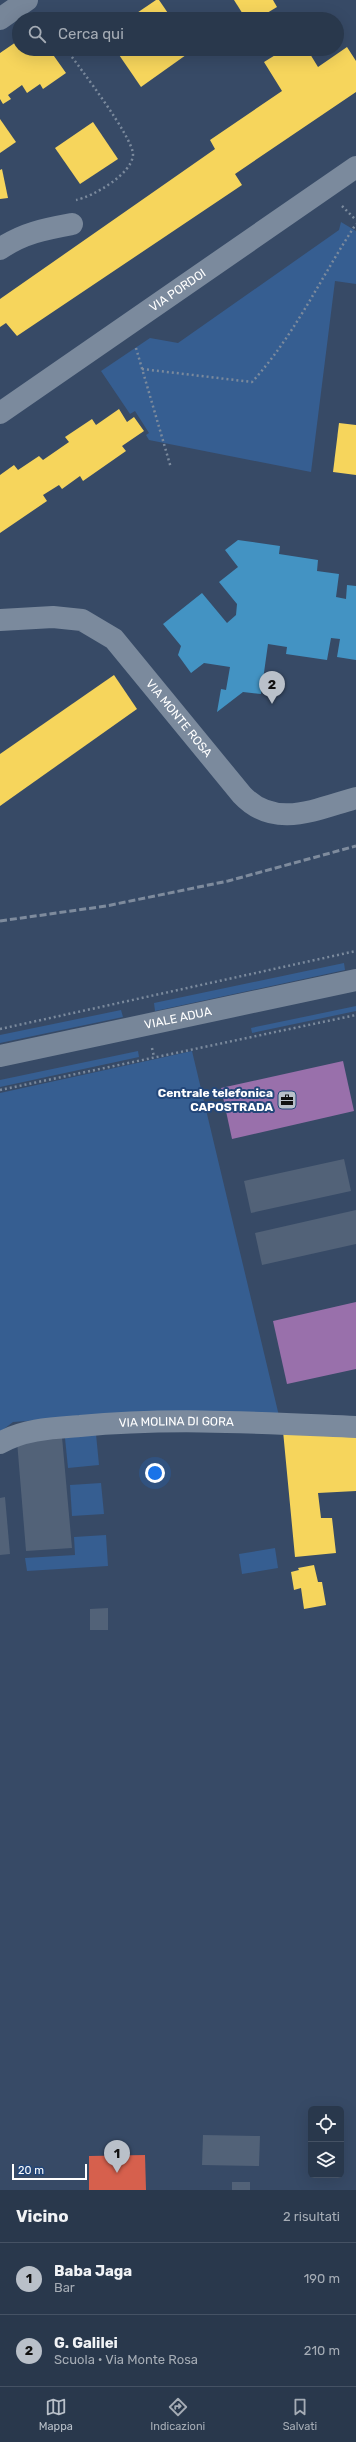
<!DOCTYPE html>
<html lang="it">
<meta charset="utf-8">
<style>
body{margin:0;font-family:Rubik,sans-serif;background:#313f53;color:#f1f3f6}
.controls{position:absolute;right:12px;bottom:12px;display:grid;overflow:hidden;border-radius:6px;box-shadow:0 4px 16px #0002}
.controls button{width:36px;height:36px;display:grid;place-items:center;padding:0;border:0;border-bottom:1px solid #455264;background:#29384c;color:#f1f3f6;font:20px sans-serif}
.scale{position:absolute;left:12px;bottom:10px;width:75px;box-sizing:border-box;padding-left:4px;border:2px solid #fff;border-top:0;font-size:11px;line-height:14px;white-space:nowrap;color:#fff;-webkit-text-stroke:3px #23477a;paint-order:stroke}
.you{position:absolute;left:155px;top:1473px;width:14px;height:14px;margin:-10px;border:3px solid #fff;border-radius:50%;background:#1a73e8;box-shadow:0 0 0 6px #1a73e833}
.badge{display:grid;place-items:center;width:26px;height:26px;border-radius:50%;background:#b9c0c9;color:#111;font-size:13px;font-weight:700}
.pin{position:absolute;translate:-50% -33px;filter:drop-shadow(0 1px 2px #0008)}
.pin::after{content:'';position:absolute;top:21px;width:14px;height:12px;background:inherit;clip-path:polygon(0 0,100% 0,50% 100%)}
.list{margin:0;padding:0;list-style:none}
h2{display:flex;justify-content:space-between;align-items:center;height:52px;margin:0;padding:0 16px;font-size:17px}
h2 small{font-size:13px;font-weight:400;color:#a5acb5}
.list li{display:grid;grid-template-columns:26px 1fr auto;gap:12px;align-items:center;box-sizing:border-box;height:72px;padding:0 16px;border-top:1px solid #455264}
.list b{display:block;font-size:15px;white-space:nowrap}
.list p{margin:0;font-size:13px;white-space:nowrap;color:#a5acb5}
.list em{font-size:13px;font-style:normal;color:#a5acb5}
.icon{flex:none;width:22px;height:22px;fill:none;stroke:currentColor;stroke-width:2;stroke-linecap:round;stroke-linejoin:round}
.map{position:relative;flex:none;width:356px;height:2190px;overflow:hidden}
.search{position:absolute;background:#29384c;box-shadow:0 4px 16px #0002;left:12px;right:12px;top:12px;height:44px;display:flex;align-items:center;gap:10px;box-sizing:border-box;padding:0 14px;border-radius:22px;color:#a5acb5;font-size:15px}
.sheet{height:196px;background:#29384c}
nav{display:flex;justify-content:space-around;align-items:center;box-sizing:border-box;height:56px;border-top:1px solid #455264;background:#29384c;font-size:11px;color:#a5acb5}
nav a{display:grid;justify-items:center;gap:2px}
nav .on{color:#b9c0c9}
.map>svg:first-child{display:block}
.green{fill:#365e91}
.homes{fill:#f6d55c}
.shops{fill:#d6604d}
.offices{fill:#9970ab}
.schools{fill:#4393c3}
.building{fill:#526278}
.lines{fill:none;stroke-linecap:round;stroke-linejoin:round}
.path{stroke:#7b8a9d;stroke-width:2.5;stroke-dasharray:2 3;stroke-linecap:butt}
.street{stroke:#7b8a9d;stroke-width:22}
.secondary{stroke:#778699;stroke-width:22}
.rail{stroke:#7e8b9d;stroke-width:3;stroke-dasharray:7 3;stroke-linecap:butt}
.labels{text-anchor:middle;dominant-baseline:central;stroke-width:4;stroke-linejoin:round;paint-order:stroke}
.street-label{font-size:12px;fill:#fff;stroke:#23477a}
.poi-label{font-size:12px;font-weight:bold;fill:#fff;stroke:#23477a;text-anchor:end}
</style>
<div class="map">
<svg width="356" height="2190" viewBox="0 0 356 2190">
<rect width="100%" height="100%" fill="#374a66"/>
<g class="green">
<path d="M 341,222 L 356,231 L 356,284 L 335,281 L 311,472 L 149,440 L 146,435 L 149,433 L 135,411 L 130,414 L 101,371 L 150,338 L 178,343 L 339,230 Z"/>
<path d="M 344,963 L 345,970 L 155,1011 L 154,1003 Z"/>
<path d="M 356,1006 L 356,1011 L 252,1033 L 251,1028 Z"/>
<path d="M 121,1010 L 123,1017 L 0,1043 L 0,1035 Z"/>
<path d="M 138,1051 L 139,1057 L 0,1087 L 0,1080 Z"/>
<path d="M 192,1051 L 279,1416 L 165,1411 L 13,1422 L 0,1432 L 0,1093 Z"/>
<path d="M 96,1434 L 99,1465 L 68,1468 L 65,1438 Z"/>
<path d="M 101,1483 L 104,1514 L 72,1516 L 70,1485 Z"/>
<path d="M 106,1535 L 108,1566 L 27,1571 L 25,1558 L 75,1555 L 74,1537 Z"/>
<path d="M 275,1548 L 278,1568 L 242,1574 L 239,1554 Z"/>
</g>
<g class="homes">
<path d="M 156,0 L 159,0 L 172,19 L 128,19 Z"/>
<path d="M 234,0 L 273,0 L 277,7 L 257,19 L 246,19 Z"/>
<path d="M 19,40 L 19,49 L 49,49 L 66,73 L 43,89 L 40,84 L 27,93 L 22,85 L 8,95 L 11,99 L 3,104 L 0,99 L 0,53 Z"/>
<path d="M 347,47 L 356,61 L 356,92 L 235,174 L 242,185 L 17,336 L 6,323 L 0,327 L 0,299 L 215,149 L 210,140 L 282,91 L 264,62 L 285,49 L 307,49 L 318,67 Z"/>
<path d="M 115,49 L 192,49 L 193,50 L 141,87 Z"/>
<path d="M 0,119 L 16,142 L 0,153 Z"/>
<path d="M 93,122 L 118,159 L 80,184 L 55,148 Z"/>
<path d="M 2,169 L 8,198 L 0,199 L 0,170 Z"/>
<path d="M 119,409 L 127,422 L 134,417 L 144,431 L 122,446 L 126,451 L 83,481 L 80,476 L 62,489 L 59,485 L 43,495 L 47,501 L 0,533 L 0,475 L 14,465 L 18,470 L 39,456 L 43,460 L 69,442 L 65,437 L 92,419 L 96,425 Z"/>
<path d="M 339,423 L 356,425 L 356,475 L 333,472 Z"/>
<path d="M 114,675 L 137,709 L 0,806 L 0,754 Z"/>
<path d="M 283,1431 L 356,1434 L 356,1491 L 318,1493 L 321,1518 L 332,1518 L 336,1553 L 295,1557 Z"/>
<path d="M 314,1565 L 318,1582 L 322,1582 L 326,1605 L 304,1609 L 301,1588 L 294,1590 L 291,1572 L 299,1570 L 298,1568 Z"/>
</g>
<path class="shops" d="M 145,2155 L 146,2190 L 89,2190 L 89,2156 Z"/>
<g class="offices">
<path d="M 343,1061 L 354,1111 L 232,1139 L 221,1088 Z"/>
<path d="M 356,1302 L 356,1369 L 287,1384 L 273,1321 Z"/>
</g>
<path class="schools" d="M 238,540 L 280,546 L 279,554 L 318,560 L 317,571 L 339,574 L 336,597 L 346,599 L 347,585 L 356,586 L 356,660 L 337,657 L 340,639 L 331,638 L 327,660 L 286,654 L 287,647 L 268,644 L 261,694 L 243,692 L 217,712 L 221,689 L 226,690 L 230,667 L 204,663 L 191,673 L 178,655 L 181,646 L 163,624 L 202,593 L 227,623 L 236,615 L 237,604 L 219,582 L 238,567 L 225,550 Z"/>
<g class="building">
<path d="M 344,1159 L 351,1191 L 251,1213 L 244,1181 Z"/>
<path d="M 356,1210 L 356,1244 L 262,1265 L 255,1233 Z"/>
<path d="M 62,1437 L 72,1548 L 26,1551 L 17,1441 Z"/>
<path d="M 5,1497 L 10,1554 L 0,1555 L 0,1498 Z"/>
<path d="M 108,1608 L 108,1630 L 90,1630 L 90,1609 Z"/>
<path d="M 203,2135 L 260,2136 L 259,2166 L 202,2165 Z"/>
<rect x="232" y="2182" width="18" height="8"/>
</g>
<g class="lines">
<g class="path">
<path d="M 66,49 C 80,68 132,136 133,154 C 133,174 92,197 76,200"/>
<path d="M 342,206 L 356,220"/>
<path d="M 136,348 L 171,468"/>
<path d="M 142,369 L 252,382 C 295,335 321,277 356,224"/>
<path d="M 0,1029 L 356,951"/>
<path d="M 152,1048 L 154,1057"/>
<path d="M 0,1090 L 356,1015"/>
</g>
<g class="street">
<path d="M 0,249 C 23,233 45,229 72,224"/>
<path id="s1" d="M 0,413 L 356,167"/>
<path id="s2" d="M 0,620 L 53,617 L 82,620 L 114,639 L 242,795 C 275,830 316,809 356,798"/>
<path id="s3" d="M 0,1443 C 24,1429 53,1428 80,1426 C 172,1417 264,1423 356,1427"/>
</g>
<g class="secondary">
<path d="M 0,19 L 27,0"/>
<path id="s4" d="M 0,1056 L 356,980"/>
</g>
<path class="rail" d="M 0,921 L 106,906 L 228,881 L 356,846"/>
</g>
<defs>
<g id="office-square" transform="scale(1)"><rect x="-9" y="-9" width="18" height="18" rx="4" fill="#b9c0c9" stroke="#23477a"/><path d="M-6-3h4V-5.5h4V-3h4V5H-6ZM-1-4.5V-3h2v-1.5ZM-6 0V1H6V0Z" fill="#111"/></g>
</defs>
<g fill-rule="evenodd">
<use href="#office-square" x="287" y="1100"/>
</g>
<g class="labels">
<g class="street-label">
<text stroke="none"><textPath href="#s1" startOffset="216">VIA PORDOI</textPath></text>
<text stroke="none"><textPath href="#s2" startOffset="222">VIA MONTE ROSA</textPath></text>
<text stroke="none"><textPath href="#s4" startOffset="182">VIALE ADUA</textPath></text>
<text stroke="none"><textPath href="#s3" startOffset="179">VIA MOLINA DI GORA</textPath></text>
</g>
<g class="poi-label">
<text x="273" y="1093">Centrale telefonica<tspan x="273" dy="14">CAPOSTRADA</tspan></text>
</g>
</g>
</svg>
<div class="controls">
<button><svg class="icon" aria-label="locate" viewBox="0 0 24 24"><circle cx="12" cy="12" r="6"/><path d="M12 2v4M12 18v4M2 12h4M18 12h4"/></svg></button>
<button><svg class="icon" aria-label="layers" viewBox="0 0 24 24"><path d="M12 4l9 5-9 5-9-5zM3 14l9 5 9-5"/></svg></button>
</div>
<div class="scale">20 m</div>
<div class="you"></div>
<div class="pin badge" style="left:117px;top:2173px">1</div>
<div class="pin badge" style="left:272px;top:704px">2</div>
<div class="search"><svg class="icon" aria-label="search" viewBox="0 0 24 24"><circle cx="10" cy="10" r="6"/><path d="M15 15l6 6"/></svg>Cerca qui</div>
</div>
<section class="sheet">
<h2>Vicino<small>2 risultati</small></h2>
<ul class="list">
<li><span class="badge">1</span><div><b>Baba Jaga</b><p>Bar</p></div><em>190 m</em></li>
<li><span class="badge">2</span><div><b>G. Galilei</b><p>Scuola · Via Monte Rosa</p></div><em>210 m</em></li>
</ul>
</section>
<nav>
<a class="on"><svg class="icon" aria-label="map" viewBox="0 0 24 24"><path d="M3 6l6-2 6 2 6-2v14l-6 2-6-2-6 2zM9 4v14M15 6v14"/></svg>Mappa</a>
<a><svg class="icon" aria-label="directions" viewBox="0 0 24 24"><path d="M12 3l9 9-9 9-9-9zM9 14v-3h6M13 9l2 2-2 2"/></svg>Indicazioni</a>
<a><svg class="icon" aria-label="saved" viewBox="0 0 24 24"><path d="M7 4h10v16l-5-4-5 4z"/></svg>Salvati</a>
</nav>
